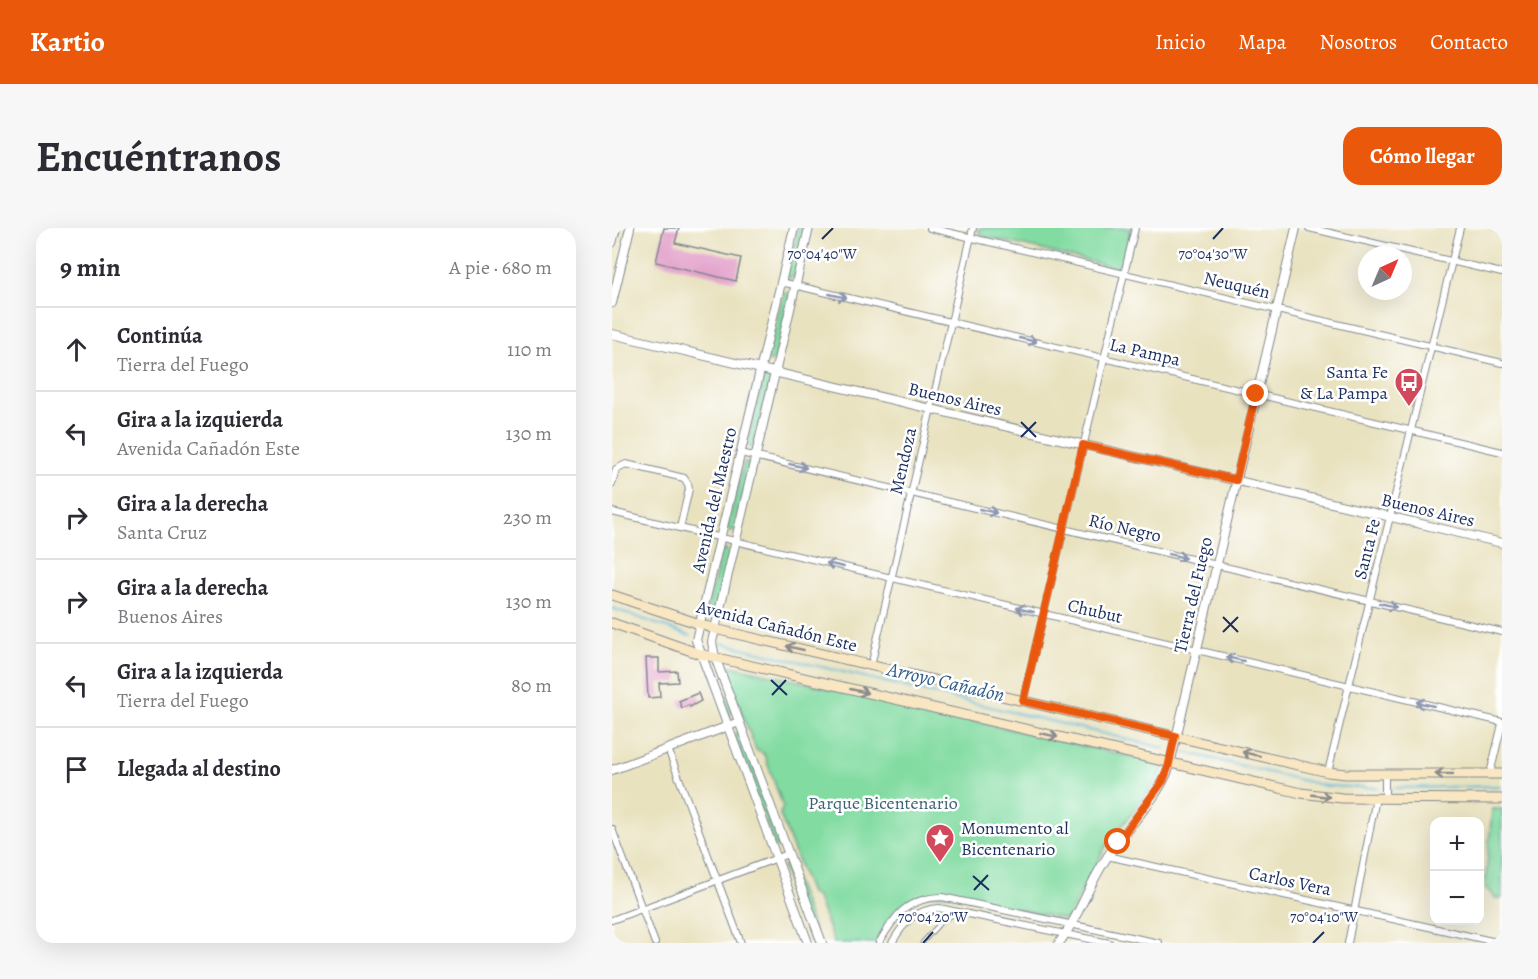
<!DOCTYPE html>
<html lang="es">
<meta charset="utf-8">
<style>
body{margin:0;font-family:Alegreya,serif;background:#f7f7f7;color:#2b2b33}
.controls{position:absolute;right:18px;bottom:18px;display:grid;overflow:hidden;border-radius:12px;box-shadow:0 6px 24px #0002}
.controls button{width:54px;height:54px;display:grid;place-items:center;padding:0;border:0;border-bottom:2px solid #e1e1e2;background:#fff;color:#2b2b33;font:30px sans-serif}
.compass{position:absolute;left:746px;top:18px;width:54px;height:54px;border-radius:50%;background:#fff;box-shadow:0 6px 24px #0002;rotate:44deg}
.stop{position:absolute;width:18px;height:18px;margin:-14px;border:4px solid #ea580c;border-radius:50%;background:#fff}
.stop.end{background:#ea580c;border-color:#fff;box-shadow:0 2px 6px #0008}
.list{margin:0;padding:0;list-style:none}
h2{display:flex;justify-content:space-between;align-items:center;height:78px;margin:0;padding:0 24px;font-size:26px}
h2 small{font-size:20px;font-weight:400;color:#7c7c81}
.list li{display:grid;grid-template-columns:39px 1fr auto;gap:18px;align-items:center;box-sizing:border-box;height:84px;padding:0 24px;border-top:2px solid #e1e1e2}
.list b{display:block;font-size:22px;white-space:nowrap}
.list p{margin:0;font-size:20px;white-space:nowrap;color:#7c7c81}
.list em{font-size:20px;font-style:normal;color:#7c7c81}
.icon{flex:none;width:33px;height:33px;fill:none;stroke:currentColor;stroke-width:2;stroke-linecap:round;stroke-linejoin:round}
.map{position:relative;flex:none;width:890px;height:715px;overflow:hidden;border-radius:18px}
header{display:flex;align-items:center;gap:36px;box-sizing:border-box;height:84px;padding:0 30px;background:#ea580c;color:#fff}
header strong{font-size:28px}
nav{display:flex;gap:33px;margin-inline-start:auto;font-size:21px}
.intro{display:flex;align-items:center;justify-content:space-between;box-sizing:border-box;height:144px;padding:0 36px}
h1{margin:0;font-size:42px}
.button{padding:15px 27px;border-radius:18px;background:#ea580c;color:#fff;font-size:21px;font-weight:700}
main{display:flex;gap:36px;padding:0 36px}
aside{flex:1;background:#fff;border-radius:18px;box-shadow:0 6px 24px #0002}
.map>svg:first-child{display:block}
.green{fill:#82dba1;stroke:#4e8580;stroke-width:1.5}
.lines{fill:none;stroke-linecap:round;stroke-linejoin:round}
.stream{stroke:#56b5d4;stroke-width:2}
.building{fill:#e3a1ca}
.service-casing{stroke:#82888e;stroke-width:5}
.minor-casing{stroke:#82888e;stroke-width:8}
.tertiary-casing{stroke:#82888e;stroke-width:10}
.secondary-casing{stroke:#82888e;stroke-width:11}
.service{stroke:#fff;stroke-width:3}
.minor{stroke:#fff;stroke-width:6}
.tertiary{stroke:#fff;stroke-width:8}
.secondary{stroke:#f9e7c3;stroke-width:9}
.oneway{stroke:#8d97ae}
.oneway2{stroke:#8a8b90}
.route{stroke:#ea580c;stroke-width:8}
.ticks{fill:none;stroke:#1b2f5e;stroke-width:2}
.labels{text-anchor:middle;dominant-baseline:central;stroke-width:5;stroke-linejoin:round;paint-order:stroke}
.street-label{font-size:18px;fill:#1b2f5e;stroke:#fff}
.poi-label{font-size:18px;fill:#1b2f5e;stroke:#fff;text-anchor:end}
.park-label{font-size:18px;fill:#3a6372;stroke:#fff}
.water-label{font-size:20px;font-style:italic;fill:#305e87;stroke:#fff}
.ticks-label{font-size:15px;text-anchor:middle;fill:#1b2f5e;stroke:#fff;stroke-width:5;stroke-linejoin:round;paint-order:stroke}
</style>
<header>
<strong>Kartio</strong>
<nav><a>Inicio</a><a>Mapa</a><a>Nosotros</a><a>Contacto</a></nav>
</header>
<div class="intro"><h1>Encuéntranos</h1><a class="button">Cómo llegar</a></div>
<main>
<aside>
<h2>9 min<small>A pie · 680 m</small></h2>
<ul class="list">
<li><svg class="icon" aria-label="ahead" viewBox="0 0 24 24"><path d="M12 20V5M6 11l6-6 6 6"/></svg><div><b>Continúa</b><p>Tierra del Fuego</p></div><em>110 m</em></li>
<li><svg class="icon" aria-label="left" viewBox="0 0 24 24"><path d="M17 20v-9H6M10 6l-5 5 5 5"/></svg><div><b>Gira a la izquierda</b><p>Avenida Cañadón Este</p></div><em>130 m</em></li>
<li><svg class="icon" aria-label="right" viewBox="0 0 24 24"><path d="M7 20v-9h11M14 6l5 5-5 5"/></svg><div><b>Gira a la derecha</b><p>Santa Cruz</p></div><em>230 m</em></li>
<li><svg class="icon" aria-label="right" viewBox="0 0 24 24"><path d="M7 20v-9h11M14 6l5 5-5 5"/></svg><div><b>Gira a la derecha</b><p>Buenos Aires</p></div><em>130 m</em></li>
<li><svg class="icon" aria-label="left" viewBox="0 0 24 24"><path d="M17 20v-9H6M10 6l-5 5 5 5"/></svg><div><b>Gira a la izquierda</b><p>Tierra del Fuego</p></div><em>80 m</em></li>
<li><svg class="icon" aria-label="arrive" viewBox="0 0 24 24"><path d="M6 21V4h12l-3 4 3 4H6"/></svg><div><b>Llegada al destino</b></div></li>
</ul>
</aside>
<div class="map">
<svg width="890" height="715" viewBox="0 0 890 715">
<rect width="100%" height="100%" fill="#fff"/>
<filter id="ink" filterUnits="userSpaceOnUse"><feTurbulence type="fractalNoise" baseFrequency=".0167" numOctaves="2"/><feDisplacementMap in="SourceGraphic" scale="12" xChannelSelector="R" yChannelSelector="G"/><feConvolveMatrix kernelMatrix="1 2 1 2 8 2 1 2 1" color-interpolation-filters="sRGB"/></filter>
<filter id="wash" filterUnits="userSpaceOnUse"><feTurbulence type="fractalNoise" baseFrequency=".008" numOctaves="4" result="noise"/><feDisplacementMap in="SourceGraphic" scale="24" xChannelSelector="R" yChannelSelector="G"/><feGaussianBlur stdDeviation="1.35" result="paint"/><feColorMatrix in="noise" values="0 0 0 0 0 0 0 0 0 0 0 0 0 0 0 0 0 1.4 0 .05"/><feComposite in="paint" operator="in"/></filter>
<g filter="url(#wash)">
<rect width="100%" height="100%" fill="#e9e2bf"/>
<g class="green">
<path d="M 186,0 L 194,0 L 182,48 L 178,50 L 175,46 Z"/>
<path d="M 366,0 L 519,0 L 510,34 L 505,40 L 371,8 L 367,5 Z"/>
<path d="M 172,64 L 175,64 L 178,68 L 162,132 L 157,134 L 155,130 Z"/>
<path d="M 152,149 L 157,150 L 158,153 L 142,217 L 138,220 L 135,216 Z"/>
<path d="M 132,234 L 137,235 L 137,239 L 122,302 L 118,304 L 115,300 Z"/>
<path d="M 114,321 L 117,326 L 102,389 L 98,392 L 94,387 L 109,324 Z"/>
<path d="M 98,432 L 102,435 L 120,484 L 118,489 L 116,488 L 95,433 Z"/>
<path d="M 115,437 L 547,535 L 550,538 L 550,544 L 542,557 L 493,620 L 456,690 L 452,691 L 344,667 L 315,667 L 297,673 L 289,679 L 275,695 L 263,715 L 222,715 L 205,670 L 198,665 L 168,586 L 171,578 L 152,526 L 144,522 L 113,441 Z"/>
<path d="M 125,504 L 128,505 L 170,617 L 167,620 L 163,618 L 122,508 Z"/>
<path d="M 880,581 L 890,581 L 890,670 L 883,670 L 873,659 Z"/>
<path d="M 174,636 L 177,636 L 207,715 L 199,715 L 171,639 Z"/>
</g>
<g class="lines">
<g class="stream">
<path d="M 0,380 L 78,408"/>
<path d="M 109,415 L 552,520"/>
<path d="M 572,524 L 714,558 L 766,560"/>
<path d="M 780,560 L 890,558"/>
</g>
</g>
<g id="blocks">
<g class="building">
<path d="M 52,0 L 67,0 L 63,15 L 129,30 L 124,53 L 44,34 Z"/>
<path d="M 34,430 L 47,430 L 47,444 L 65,443 L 66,454 L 47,455 L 48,469 L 36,470 Z"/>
<path d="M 86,465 L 89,473 L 78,479 L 77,477 L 70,480 L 67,473 Z"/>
</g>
</g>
</g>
<g filter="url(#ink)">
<use href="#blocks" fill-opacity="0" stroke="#82888e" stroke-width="1.5"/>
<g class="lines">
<g class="service-casing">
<path id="service" d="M 310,715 L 329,694 L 344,685"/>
</g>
<g class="minor-casing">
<g id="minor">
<path d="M 318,0 L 890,135"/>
<path d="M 697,0 L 890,45"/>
<path d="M 169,54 L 890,224"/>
<path d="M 129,225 L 890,404"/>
<path d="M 0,256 L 4,241 L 14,236 L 72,250 L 76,256 L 77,261 L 68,300"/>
<path d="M 0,284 L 890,494"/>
<path d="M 259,438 L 361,0"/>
<path d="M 411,473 L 523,0"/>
<path d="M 56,521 L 129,715"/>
<path d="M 716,544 L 848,0"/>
<path d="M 773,546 L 773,571"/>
<path d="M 878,546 L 890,496"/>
<path d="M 0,601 L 43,715"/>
<path d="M 495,628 L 889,715"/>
<path d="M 0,692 L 176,626"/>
<path d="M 267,715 C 283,687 295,670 330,669 L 547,715"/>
<path d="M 280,715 C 291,695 304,681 327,680 L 497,715"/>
<path d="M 736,715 L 764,570"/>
</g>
</g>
<g class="tertiary-casing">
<g id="tertiary">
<path d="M 182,0 L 84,412 L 196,715"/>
<path d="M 197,0 L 100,414 L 103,429 L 210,715"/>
<path d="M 0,15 L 4,0"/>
<path d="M 0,75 L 18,0"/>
<path d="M 0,106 L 890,315"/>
<path d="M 0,542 L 127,494"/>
<path d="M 447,715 C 467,689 476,658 494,631 C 512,601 545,573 557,540 L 684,0"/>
</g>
</g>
<g class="secondary-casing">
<g id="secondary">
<path d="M 0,367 L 103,401 L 716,544 L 734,546 L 890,546"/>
<path d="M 0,395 L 88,426 L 689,565 L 730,570 L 890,571"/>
</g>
</g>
<use href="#service" class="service"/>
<use href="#minor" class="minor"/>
<use href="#tertiary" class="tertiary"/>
<use href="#secondary" class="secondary"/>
</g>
<defs><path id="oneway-shaft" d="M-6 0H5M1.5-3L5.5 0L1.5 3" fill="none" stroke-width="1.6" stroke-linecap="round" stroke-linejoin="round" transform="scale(1.5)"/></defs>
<g class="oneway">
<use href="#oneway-shaft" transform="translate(226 68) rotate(13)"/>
<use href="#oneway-shaft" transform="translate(416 112) rotate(13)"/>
<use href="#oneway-shaft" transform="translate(186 238) rotate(13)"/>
<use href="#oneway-shaft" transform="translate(376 283) rotate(13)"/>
<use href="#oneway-shaft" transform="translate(565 328) rotate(13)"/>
<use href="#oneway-shaft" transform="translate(223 337) rotate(-167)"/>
<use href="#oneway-shaft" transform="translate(776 377) rotate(13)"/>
<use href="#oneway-shaft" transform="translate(413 382) rotate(-167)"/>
<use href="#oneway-shaft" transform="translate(623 431) rotate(-167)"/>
<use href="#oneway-shaft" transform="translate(813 476) rotate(-167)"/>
</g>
<g class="oneway2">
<use href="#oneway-shaft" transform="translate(183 420) rotate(-167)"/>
<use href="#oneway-shaft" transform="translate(247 463) rotate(13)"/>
<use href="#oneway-shaft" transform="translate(437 507) rotate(13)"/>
<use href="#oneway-shaft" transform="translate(639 526) rotate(-167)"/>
<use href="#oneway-shaft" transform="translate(832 546) rotate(-180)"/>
<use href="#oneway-shaft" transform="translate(709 568) rotate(8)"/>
</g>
</g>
<g class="lines" filter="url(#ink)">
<path class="route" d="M 506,614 L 551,553 L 556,540 L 563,508 L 411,473 L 471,217 L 624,252 L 644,166"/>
</g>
<path class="ticks" d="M 210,11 L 221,0M 601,11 L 611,0M 409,194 L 424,209M 409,209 L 424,194M 611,389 L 626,404M 611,404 L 626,389M 159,452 L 175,467M 160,467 L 174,452M 361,648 L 377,662M 362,662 L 376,647M 311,715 L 321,704M 701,715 L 712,704"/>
<defs>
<g id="bus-pin" transform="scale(1.5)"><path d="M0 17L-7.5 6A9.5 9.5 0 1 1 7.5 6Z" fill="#d1495b" stroke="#fff"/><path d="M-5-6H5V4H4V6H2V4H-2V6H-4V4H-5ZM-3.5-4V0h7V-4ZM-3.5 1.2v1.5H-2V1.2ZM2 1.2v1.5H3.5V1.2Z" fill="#fff"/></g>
<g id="sight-pin" transform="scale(1.5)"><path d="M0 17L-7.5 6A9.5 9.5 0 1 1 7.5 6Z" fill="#d1495b" stroke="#fff"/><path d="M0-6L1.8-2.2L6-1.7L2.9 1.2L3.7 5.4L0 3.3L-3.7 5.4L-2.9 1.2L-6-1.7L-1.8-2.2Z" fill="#fff"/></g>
</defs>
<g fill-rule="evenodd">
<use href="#bus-pin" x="797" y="154"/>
<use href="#sight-pin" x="328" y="610"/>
</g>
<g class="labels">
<g class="street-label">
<text transform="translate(625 57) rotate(13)">Neuquén</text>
<text transform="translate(533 124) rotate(13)">La Pampa</text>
<text transform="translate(343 171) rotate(13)">Buenos Aires</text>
<text transform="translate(291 233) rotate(-77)">Mendoza</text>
<text transform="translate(102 272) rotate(-77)">Avenida del Maestro</text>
<text transform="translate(816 282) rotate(13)">Buenos Aires</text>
<text transform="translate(513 300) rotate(13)">Río Negro</text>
<text transform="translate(755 321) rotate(-76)">Santa Fe</text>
<text transform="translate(581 367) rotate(-77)">Tierra del Fuego</text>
<text transform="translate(483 383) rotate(13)">Chubut</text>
<text transform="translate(165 398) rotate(14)">Avenida Cañadón Este</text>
<text transform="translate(678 653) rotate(12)">Carlos Vera</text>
</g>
<g class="poi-label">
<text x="776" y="144">Santa Fe<tspan x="776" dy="21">&amp; La Pampa</tspan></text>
<text x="349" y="600" text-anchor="start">Monumento al<tspan x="349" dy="21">Bicentenario</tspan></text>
</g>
<g class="park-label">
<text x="271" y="575">Parque Bicentenario</text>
</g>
<g class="water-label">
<text transform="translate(334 454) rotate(13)">Arroyo Cañadón</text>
</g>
</g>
<g class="ticks-label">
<text x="210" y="31">70°04'40"W</text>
<text x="601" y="31">70°04'30"W</text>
<text x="321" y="694">70°04'20"W</text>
<text x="712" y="694">70°04'10"W</text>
</g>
</svg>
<div class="controls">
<button>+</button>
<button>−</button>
</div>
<svg class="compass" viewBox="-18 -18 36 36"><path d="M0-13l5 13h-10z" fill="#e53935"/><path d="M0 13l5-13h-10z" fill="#7c7c81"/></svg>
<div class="stop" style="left:506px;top:614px"></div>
<div class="stop end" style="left:644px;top:166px"></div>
</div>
</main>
